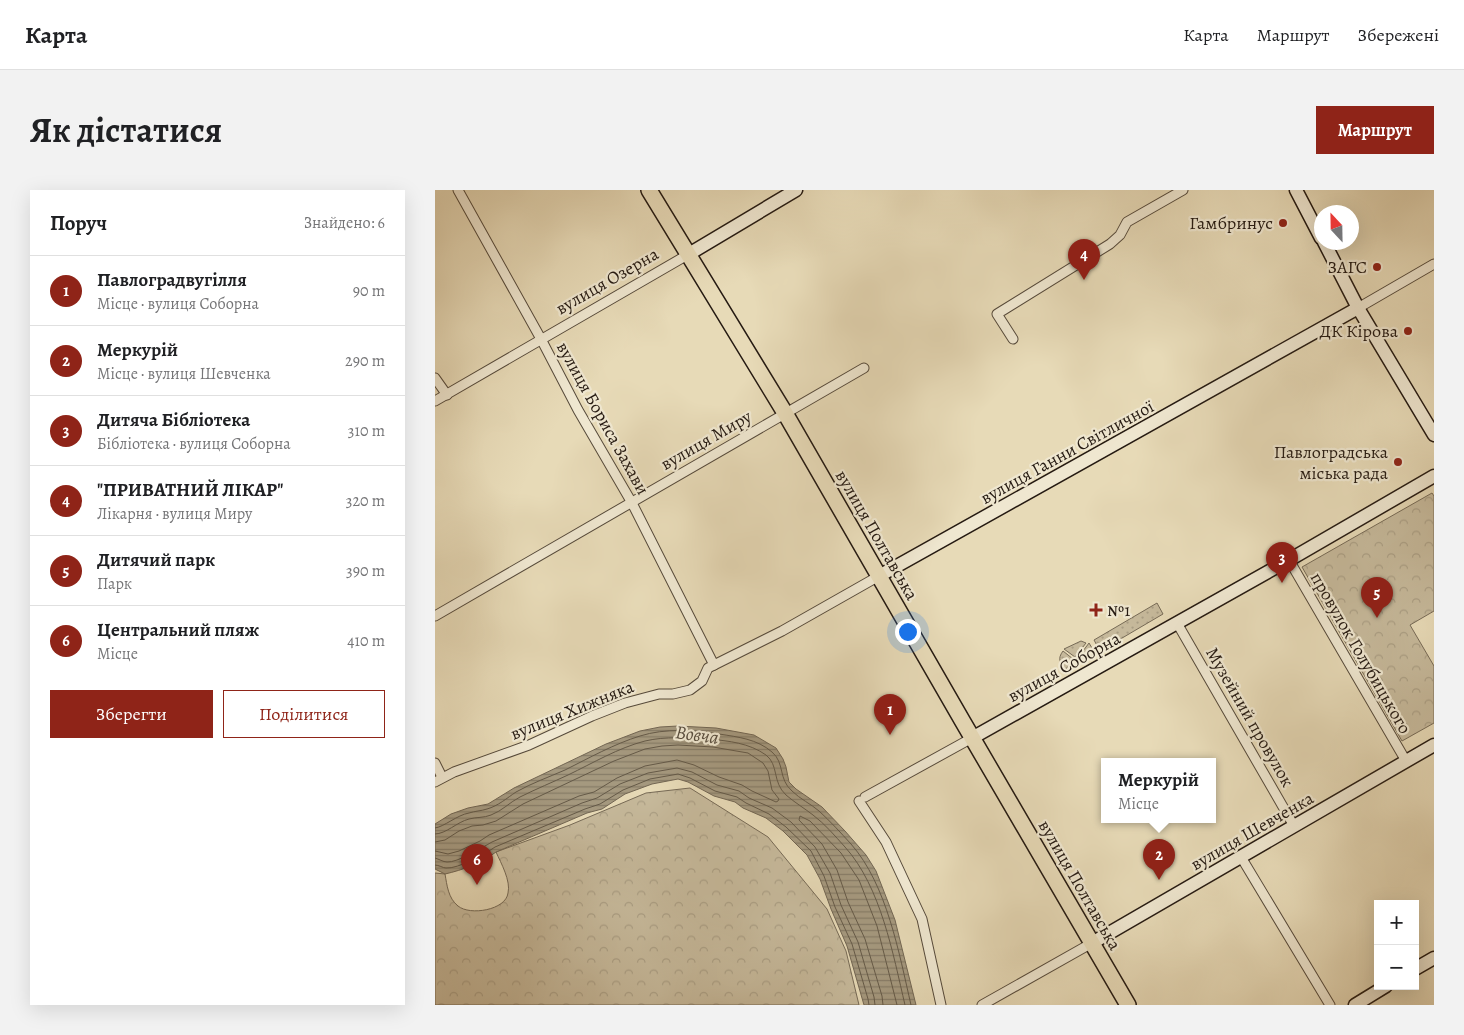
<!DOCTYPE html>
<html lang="uk">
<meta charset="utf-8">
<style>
body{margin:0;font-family:Alegreya,serif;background:#f2f2f2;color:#202124}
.controls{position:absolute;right:15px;bottom:15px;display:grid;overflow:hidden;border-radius:0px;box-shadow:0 5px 20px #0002}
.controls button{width:45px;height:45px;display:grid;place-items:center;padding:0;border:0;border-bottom:1px solid #e0e0e0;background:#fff;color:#202124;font:25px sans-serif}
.compass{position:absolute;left:879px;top:15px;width:45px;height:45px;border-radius:50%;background:#fff;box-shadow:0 5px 20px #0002;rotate:338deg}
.you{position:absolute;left:472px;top:441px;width:18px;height:18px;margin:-12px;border:4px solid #fff;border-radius:50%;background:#1a73e8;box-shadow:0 0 0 8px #1a73e833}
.badge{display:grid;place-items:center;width:32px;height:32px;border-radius:50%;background:#8f2418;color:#fff;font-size:16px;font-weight:700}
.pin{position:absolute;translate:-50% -41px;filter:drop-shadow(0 1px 2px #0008)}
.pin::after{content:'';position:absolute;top:26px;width:18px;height:15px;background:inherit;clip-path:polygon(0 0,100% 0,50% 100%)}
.popup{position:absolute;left:666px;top:568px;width:115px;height:65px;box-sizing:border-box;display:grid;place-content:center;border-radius:0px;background:#fff;filter:drop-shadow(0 1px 4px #0005);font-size:16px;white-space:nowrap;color:#757577}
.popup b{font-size:19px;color:#202124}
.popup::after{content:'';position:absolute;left:50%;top:100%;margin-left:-10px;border:10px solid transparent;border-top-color:#fff}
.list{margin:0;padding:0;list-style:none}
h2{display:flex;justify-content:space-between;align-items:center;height:65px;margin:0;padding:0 20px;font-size:21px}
h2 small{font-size:16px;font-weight:400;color:#757577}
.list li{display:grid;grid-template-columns:32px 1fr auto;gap:15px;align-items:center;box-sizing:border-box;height:70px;padding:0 20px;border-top:1px solid #e0e0e0}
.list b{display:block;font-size:19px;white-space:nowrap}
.list p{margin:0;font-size:16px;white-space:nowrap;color:#757577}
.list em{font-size:16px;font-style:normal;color:#757577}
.actions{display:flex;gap:10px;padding:15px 20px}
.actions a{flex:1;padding:11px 0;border:1px solid #8f2418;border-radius:0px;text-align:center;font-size:18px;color:#8f2418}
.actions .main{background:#8f2418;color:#fff}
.map{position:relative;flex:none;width:999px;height:815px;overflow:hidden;border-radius:0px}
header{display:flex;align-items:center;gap:30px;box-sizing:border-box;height:70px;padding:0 25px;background:#fff;border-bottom:1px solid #e0e0e0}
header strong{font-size:24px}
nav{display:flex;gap:28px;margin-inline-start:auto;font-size:18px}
.intro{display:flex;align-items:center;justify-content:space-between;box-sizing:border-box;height:120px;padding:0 30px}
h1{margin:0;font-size:35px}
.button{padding:12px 22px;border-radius:0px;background:#8f2418;color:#fff;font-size:18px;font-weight:700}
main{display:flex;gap:30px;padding:0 30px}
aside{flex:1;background:#fff;border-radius:0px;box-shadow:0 5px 20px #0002}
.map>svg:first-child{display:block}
.grass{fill:url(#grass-dots);stroke:#766a56}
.forest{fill:url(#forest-crowns);stroke:#766a56}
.water{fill:url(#water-rules);stroke:#726653}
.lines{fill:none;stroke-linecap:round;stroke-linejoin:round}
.shore{stroke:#655a48;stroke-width:1}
.street-casing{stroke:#564a3b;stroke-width:11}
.secondary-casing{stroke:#251a12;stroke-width:15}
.primary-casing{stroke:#251a12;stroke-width:18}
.street{stroke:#efe7d0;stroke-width:9}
.secondary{stroke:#efe7d0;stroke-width:12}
.primary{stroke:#e7dab7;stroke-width:15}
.poi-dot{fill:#8f2418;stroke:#efe7d0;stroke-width:2}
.labels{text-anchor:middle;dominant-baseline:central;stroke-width:4.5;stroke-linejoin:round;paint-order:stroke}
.poi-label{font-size:18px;fill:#251a12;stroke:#efe7d0;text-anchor:end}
.street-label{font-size:18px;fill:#251a12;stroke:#efe7d0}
.water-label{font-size:19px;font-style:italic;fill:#584d3e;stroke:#efe7d0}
</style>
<header>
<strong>Карта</strong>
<nav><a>Карта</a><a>Маршрут</a><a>Збережені</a></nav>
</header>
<div class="intro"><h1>Як дістатися</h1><a class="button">Маршрут</a></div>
<main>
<aside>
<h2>Поруч<small>Знайдено: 6</small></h2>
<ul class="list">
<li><span class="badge">1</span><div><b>Павлоградвугілля</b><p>Місце · вулиця Соборна</p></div><em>90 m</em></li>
<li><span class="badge">2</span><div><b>Меркурій</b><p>Місце · вулиця Шевченка</p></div><em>290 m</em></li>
<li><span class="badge">3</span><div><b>Дитяча Бiблiотека</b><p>Бібліотека · вулиця Соборна</p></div><em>310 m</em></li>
<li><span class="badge">4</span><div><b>&quot;ПРИВАТНИЙ ЛІКАР&quot;</b><p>Лікарня · вулиця Миру</p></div><em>320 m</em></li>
<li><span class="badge">5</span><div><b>Дитячий парк</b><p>Парк</p></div><em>390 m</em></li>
<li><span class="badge">6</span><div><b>Центральний пляж</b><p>Місце</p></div><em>410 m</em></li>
</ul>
<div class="actions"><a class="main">Зберегти</a><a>Поділитися</a></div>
</aside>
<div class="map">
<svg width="999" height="815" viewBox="0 0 999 815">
<defs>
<pattern id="grass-dots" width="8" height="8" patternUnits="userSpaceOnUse" patternTransform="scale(1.25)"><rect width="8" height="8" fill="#c6b99b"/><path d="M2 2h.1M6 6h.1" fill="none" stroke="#aa9e84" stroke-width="1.8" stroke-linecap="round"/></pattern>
<pattern id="forest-crowns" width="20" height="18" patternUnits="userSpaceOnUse" patternTransform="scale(1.25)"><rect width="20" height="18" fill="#c6b99b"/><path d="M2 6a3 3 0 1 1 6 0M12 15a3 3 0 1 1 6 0" fill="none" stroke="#aa9e84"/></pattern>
<pattern id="water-rules" width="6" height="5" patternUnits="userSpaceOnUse" patternTransform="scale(1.25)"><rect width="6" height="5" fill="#a5997f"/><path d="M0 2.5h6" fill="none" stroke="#867c67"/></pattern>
</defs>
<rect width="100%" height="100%" fill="#e7dab7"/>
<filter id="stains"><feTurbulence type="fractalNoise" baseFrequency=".004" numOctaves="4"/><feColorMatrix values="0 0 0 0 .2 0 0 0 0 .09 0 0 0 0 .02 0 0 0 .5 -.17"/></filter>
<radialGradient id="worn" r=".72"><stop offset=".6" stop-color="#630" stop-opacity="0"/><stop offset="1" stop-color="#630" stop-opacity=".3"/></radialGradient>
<g class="grass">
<path d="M 722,413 L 728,424 L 665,461 L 659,450 Z"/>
<path d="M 646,451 L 651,453 L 640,467 L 629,459 Z"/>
<path d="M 654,453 L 660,463 L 647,472 L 642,469 Z"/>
<path d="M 628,461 L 638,469 L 631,479 C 625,473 622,469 628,461 Z"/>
</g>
<g class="forest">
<path d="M 997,303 L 999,306 L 999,421 L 975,435 L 999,476 L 999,533 L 967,551 L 867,377 Z"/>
<path d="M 255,598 L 333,647 L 392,719 L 411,761 L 424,815 L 0,815 L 0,683 L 10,684 C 12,695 13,708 23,716 C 35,726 71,720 73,703 C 76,691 66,673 61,662 L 135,635 L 211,603 Z"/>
</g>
<path class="water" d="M 243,536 L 281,538 L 319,545 L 341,558 L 348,569 L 351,577 L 354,592 L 361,599 L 387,617 L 410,641 L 431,665 L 441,681 L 460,730 L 481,815 L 429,815 L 412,756 L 396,719 L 385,689 L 372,665 L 348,641 L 331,628 L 308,618 L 300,612 L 279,606 L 253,592 L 243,589 L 217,594 L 190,604 L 167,619 L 152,623 L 61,662 C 46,673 28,680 10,684 L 0,679 L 0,634 L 16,624 L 33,618 L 53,614 L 79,598 L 171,554 L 205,541 L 225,537 Z"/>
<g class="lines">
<g class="shore">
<path d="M 0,638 C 9,637 22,625 34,623 C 40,621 46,621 52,619 C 63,616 72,608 81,602 C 97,593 114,587 130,580 C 154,568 179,554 205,546 C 230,538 259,540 284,544 C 303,547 322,549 337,562 C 350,573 343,589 357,601 C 365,609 376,614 384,621 C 395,631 406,643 416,654 C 452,695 464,763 476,815"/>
<path d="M 0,644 C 11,644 22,632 34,629 C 41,627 49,628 56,625 C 67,621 75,612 85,607 C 101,599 118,592 133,585 C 158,573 183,558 210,551 C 231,546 252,548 274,549 C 294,551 314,553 331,565 C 344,575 337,592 351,605 C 359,612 369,618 378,625 C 390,634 400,646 410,657 C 446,697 458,764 470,815"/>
<path d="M 0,652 L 10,650 L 24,641 L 37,636 L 48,635 L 61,631 L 88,614 L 179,571 L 210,559 L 227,556 L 243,555 L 278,557 L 313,563 L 328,573 L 333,581 L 337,600 L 344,609 L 343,611 L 341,612 L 317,601 L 307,595 L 284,587 L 259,575 L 242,570 L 210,576 L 182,588 L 159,602 L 144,606 L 54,645 L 45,651 L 24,661 L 13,664 L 0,661"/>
<path d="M 0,668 C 4,669 8,672 12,672 C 22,673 48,657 57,652 L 147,613 L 162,608 L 185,594 L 213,583 L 242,578 L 257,582 L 282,595 L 304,601 L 314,608 L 337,618 L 356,632 L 380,657 L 395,683 L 406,715 L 423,752 L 439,807 L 440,815"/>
<path d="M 0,675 C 4,675 8,678 11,678 C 23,679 50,664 60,657 L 150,619 L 165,614 L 188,600 L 215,589 L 243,584 L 255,588 L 280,601 L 302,607 L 311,613 L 334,624 L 351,637 L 376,661 L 389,686 L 400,717 L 417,754 L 433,809 L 434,815"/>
<path d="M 448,815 L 447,806 L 430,749 L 413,712 L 402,680 L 387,654 L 364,630 L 365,626 L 375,631 L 406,663 L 424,690 L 442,736 L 462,815"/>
</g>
<g class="street-casing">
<g id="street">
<path d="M 23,0 L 106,149 L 143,220 L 197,313 L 279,475"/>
<path d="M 923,118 L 999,74"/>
<path d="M 578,149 L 562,124 L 675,54 L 685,45 L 692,32 L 748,0"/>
<path d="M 0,188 L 12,205"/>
<path d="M 0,211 L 254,64"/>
<path d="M 854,370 L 971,571"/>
<path d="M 0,426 L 429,178"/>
<path d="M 742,433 L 859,636"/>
<path d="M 0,573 L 7,587"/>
<path d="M 0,592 L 19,582 L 94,555 L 157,526 L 190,513 L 224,504 L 238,504 L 255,500 L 267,491 L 273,478 L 347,441 L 444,386"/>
<path d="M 430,607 L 537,548"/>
<path d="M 424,611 L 451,652 L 487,729 L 506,815"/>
<path d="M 806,667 L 895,815"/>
<path d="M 547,815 L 657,753"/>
</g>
</g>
<g class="secondary-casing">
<g id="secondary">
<path d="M 861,0 L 886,48"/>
<path d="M 889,52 L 923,118 L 999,245"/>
<path d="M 254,64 L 361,0"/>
<path d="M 444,386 L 923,118"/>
<path d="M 537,548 L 854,370 L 999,286"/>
<path d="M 657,753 L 999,555"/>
<path d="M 980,779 L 999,768"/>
<path d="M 920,815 L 951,796"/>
</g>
</g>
<g class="primary-casing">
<path id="primary" d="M 214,0 L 350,223 L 528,532 L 693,815"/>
</g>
<use href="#street" class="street"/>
<use href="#secondary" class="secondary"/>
<use href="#primary" class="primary"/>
</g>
<g class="poi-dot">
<circle cx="848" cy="33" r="5"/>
<circle cx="942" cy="77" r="5"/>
<circle cx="973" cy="141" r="5"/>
<circle cx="963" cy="272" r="5"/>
<path d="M658.5 412.5h5v5h5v5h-5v5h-5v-5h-5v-5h5z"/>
</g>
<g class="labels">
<g class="poi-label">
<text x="838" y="33">Гамбринус</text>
<text x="932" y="77">ЗАГС</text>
<text x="963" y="141">ДК Кірова</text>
<text x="953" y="262">Павлоградська<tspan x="953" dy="21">міська рада</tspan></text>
<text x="672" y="420" text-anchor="start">№1</text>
</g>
<g class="street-label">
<text transform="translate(172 91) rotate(-30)">вулиця Озерна</text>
<text transform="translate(168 228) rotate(61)">вулиця Бориса Захави</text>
<text transform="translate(271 250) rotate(-30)">вулиця Миру</text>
<text transform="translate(632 262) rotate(-29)">вулиця Ганни Світличної</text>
<text transform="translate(442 345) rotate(60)">вулиця Полтавська</text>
<text transform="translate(926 463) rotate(60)">провулок Голубицького</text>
<text transform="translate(629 477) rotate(-29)">вулиця Соборна</text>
<text transform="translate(137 520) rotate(-22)">вулиця Хижняка</text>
<text transform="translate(815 527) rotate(60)">Музейний провулок</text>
<text transform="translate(817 641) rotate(-30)">вулиця Шевченка</text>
<text transform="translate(645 695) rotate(60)">вулиця Полтавська</text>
</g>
<g class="water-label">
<text transform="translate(262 545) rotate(8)">Вовча</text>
</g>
</g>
<rect width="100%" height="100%" filter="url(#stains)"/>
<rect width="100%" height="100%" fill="url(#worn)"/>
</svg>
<div class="controls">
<button>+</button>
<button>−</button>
</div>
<svg class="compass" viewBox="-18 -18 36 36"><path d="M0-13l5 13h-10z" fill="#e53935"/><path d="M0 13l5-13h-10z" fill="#757577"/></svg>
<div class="you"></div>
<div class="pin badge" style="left:455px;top:545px">1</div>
<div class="pin badge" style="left:724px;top:690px">2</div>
<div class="popup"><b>Меркурій</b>Місце</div>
<div class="pin badge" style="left:847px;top:393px">3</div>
<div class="pin badge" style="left:649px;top:90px">4</div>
<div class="pin badge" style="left:942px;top:428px">5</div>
<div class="pin badge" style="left:42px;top:695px">6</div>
</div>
</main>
